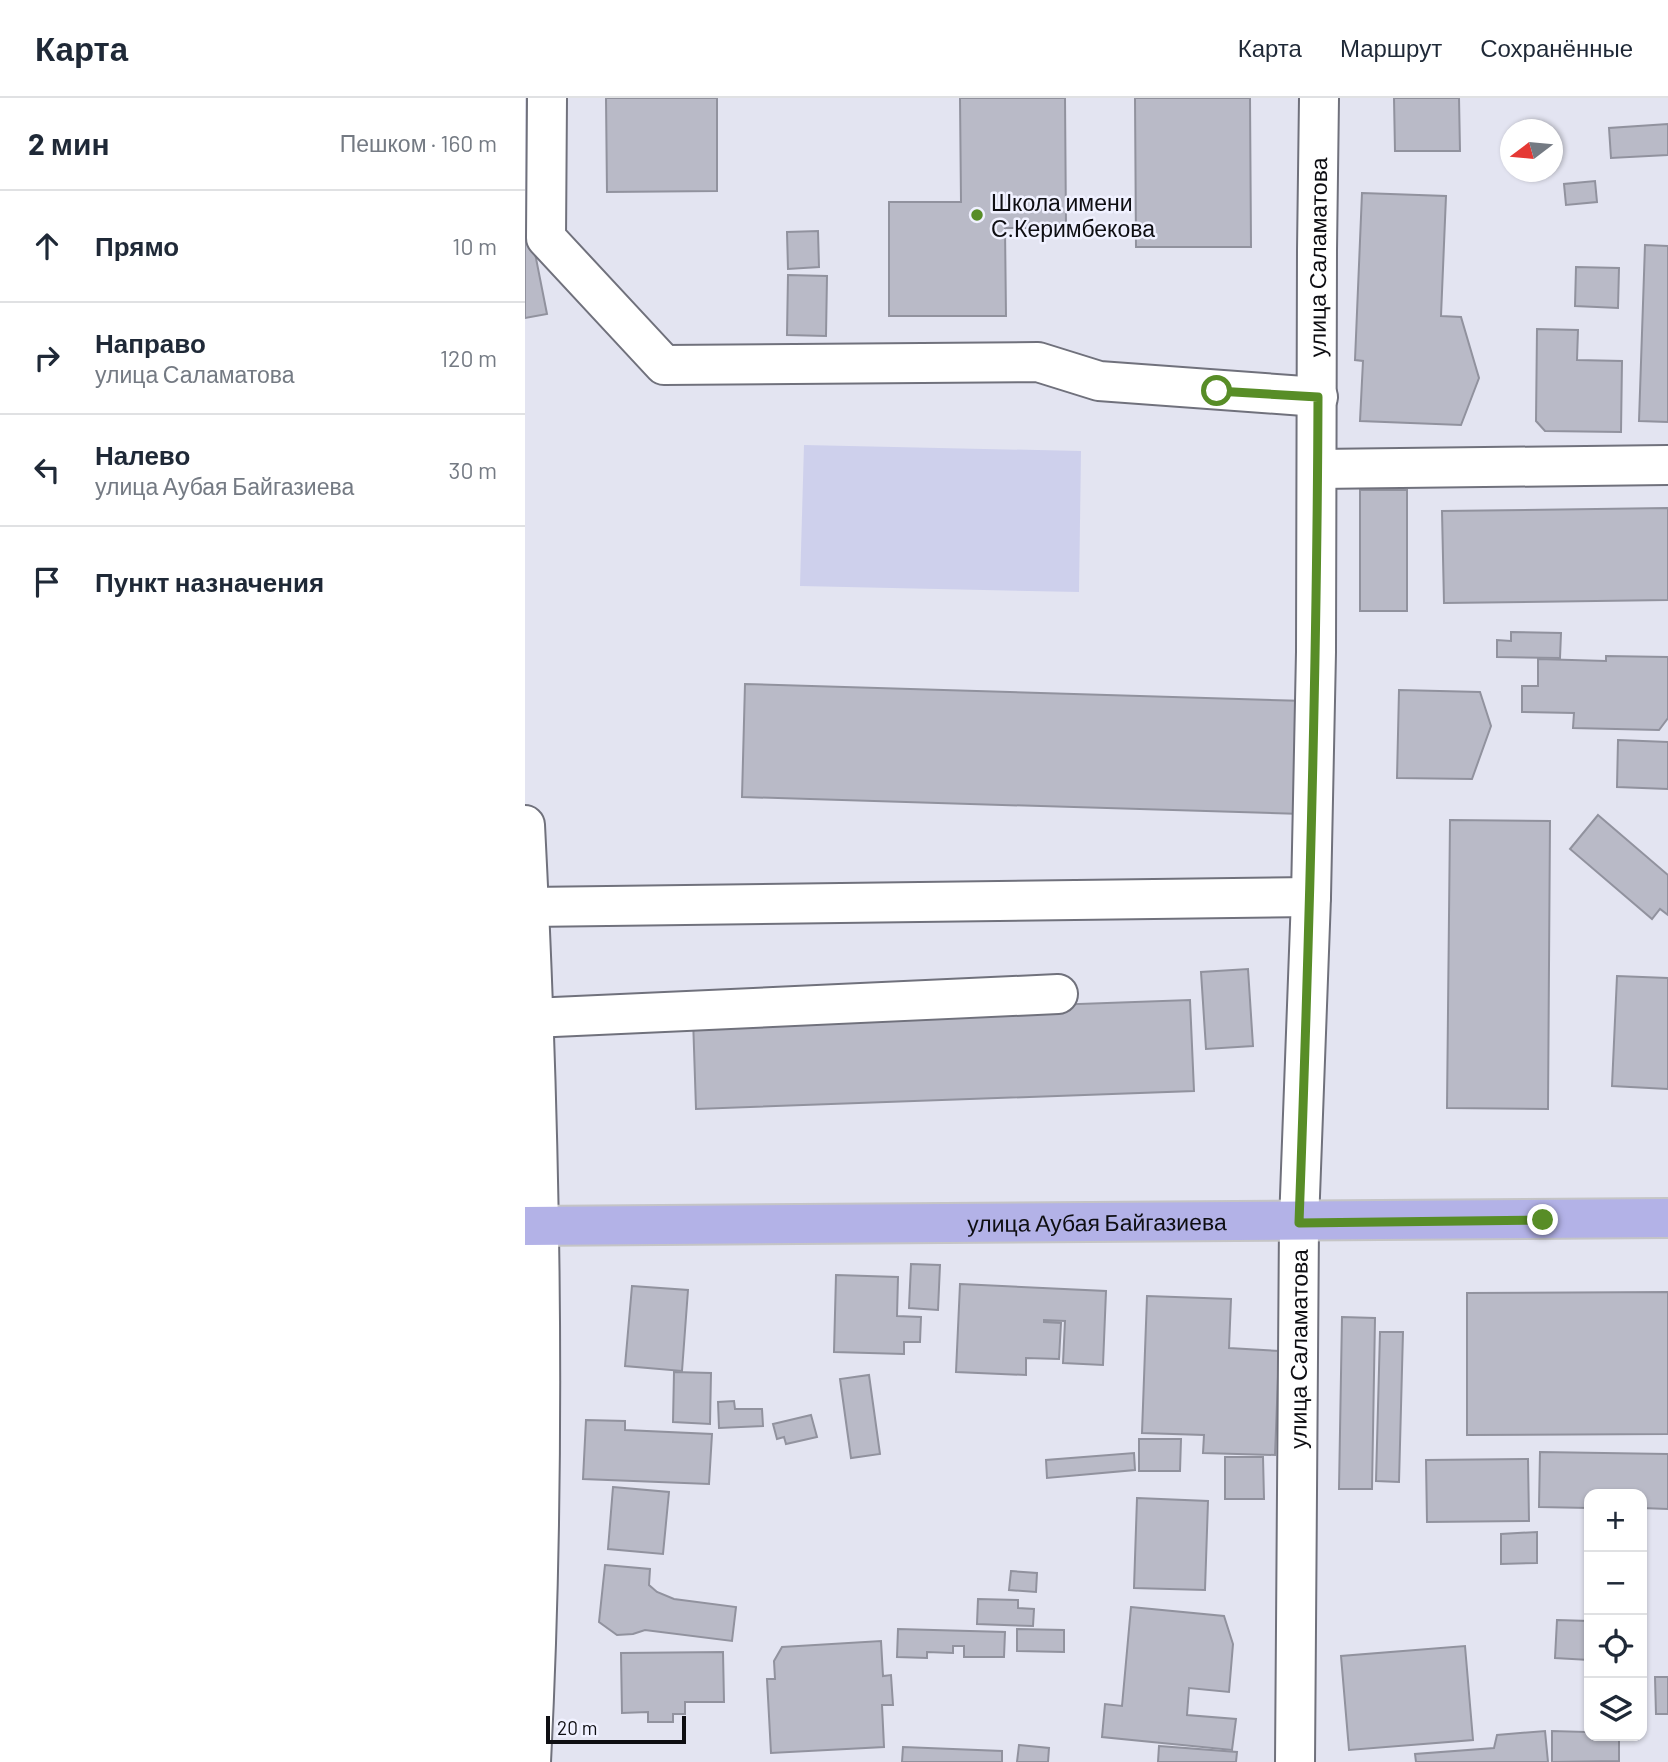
<!DOCTYPE html>
<html lang="ru">
<meta charset="utf-8">
<style>
body{margin:0;font-family:Barlow,sans-serif;background:#f2f2f3;color:#1f2937}
.controls{position:absolute;right:21px;bottom:21px;display:grid;overflow:hidden;border-radius:14px;box-shadow:0 2px 5px #0004}
.controls button{width:63px;height:63px;display:grid;place-items:center;padding:0;border:0;border-bottom:2px solid #e0e1e3;background:#fff;color:#1f2937;font:35px sans-serif}
.compass{position:absolute;left:975px;top:21px;width:63px;height:63px;border-radius:50%;background:#fff;box-shadow:0 2px 5px #0004;rotate:254deg}
.scale{position:absolute;left:21px;bottom:18px;width:140px;box-sizing:border-box;padding-left:7px;border:4px solid #0e0e12;border-top:0;font-size:19px;line-height:24px;white-space:nowrap;color:#0e0e12;-webkit-text-stroke:5px #f0f1ff;paint-order:stroke}
.stop{position:absolute;width:21px;height:21px;margin:-16px;border:5px solid #588d27;border-radius:50%;background:#fff}
.stop.end{background:#588d27;border-color:#fff;box-shadow:0 2px 7px #0008}
.list{margin:0;padding:0;list-style:none}
h2{display:flex;justify-content:space-between;align-items:center;height:91px;margin:0;padding:0 28px;font-size:30px}
h2 small{font-size:23px;font-weight:400;color:#747a83}
.list li{display:grid;grid-template-columns:46px 1fr auto;gap:21px;align-items:center;box-sizing:border-box;height:112px;padding:0 28px;border-top:2px solid #e0e1e3}
.list b{display:block;font-size:26px;white-space:nowrap}
.list p{margin:0;font-size:23px;white-space:nowrap;color:#747a83}
.list em{font-size:23px;font-style:normal;color:#747a83}
.icon{flex:none;width:38px;height:38px;fill:none;stroke:currentColor;stroke-width:2;stroke-linecap:round;stroke-linejoin:round}
.map{position:relative;flex:none;width:1143px;height:1664px;overflow:hidden}
header{display:flex;align-items:center;gap:42px;box-sizing:border-box;height:98px;padding:0 35px;background:#fff;border-bottom:2px solid #e0e1e3}
header strong{font-size:33px}
nav{display:flex;gap:38px;margin-inline-start:auto;font-size:24px}
main{display:flex}
aside{flex:1;background:#fff}
.map>svg:first-child{display:block}
.green{fill:#ced0ec}
.building{fill:#b9bac7;stroke:#91929e;stroke-width:2}
.lines{fill:none;stroke-linecap:round;stroke-linejoin:round}
.minor-casing{stroke:#70717c;stroke-width:42}
.major-casing{stroke:#c5c5c6;stroke-width:42}
.minor{stroke:#fff;stroke-width:38}
.major{stroke:#b3b2e7;stroke-width:38}
.route{stroke:#588d27;stroke-width:9}
.poi-dot{fill:#588d27;stroke:#f0f1ff;stroke-width:2.5}
.labels{text-anchor:middle;dominant-baseline:central;stroke-width:5;stroke-linejoin:round;paint-order:stroke}
.poi-label{font-size:23px;fill:#0e0e12;stroke:#f0f1ff;text-anchor:start}
.street-label{font-size:23px;fill:#0e0e12;stroke:#f0f1ff}
</style>
<header>
<strong>Карта</strong>
<nav><a>Карта</a><a>Маршрут</a><a>Сохранённые</a></nav>
</header>
<main>
<aside>
<h2>2 мин<small>Пешком · 160 m</small></h2>
<ul class="list">
<li><svg class="icon" aria-label="ahead" viewBox="0 0 24 24"><path d="M12 20V5M6 11l6-6 6 6"/></svg><div><b>Прямо</b></div><em>10 m</em></li>
<li><svg class="icon" aria-label="right" viewBox="0 0 24 24"><path d="M7 20v-9h11M14 6l5 5-5 5"/></svg><div><b>Направо</b><p>улица Саламатова</p></div><em>120 m</em></li>
<li><svg class="icon" aria-label="left" viewBox="0 0 24 24"><path d="M17 20v-9H6M10 6l-5 5 5 5"/></svg><div><b>Налево</b><p>улица Аубая Байгазиева</p></div><em>30 m</em></li>
<li><svg class="icon" aria-label="arrive" viewBox="0 0 24 24"><path d="M6 21V4h12l-3 4 3 4H6"/></svg><div><b>Пункт назначения</b></div></li>
</ul>
</aside>
<div class="map">
<svg width="1143" height="1664" viewBox="0 0 1143 1664">
<rect width="100%" height="100%" fill="#e3e4f1"/>
<path class="green" d="M 279,347 L 556,353 L 554,494 L 275,488 Z"/>
<g class="building">
<path d="M 81,0 L 192,0 L 192,93 L 82,94 Z"/>
<path d="M 435,0 L 540,0 L 541,130 L 480,130 L 481,218 L 364,218 L 364,104 L 436,104 Z"/>
<path d="M 610,0 L 725,0 L 726,149 L 611,149 Z"/>
<path d="M 869,0 L 934,0 L 935,53 L 870,53 Z"/>
<path d="M 1143,26 L 1143,57 L 1086,60 L 1084,30 Z"/>
<path d="M 1070,83 L 1072,104 L 1041,107 L 1039,86 Z"/>
<path d="M 837,95 L 921,98 L 916,218 L 936,219 L 954,280 L 936,327 L 835,323 L 838,263 L 830,262 Z"/>
<path d="M 293,133 L 294,169 L 263,171 L 262,134 Z"/>
<path d="M 7,140 L 22,216 L 0,220 L 0,141 Z"/>
<path d="M 1120,147 L 1143,148 L 1143,324 L 1114,323 Z"/>
<path d="M 1051,169 L 1094,170 L 1093,210 L 1050,208 Z"/>
<path d="M 263,177 L 302,178 L 301,238 L 262,237 Z"/>
<path d="M 1012,231 L 1053,232 L 1052,262 L 1097,263 L 1096,334 L 1020,333 L 1011,323 Z"/>
<rect x="835" y="392" width="47" height="121"/>
<path d="M 1143,410 L 1143,502 L 919,505 L 917,413 Z"/>
<path d="M 986,534 L 1036,535 L 1035,560 L 972,559 L 972,542 L 986,543 Z"/>
<path d="M 1081,558 L 1143,559 L 1143,620 L 1134,632 L 1048,630 L 1049,615 L 997,614 L 997,588 L 1013,588 L 1013,561 L 1081,563 Z"/>
<path d="M 220,586 L 781,603 L 777,716 L 217,699 Z"/>
<path d="M 874,592 L 955,594 L 966,628 L 947,681 L 872,680 Z"/>
<path d="M 1093,642 L 1143,644 L 1143,691 L 1092,689 Z"/>
<path d="M 1073,717 L 1143,777 L 1143,817 L 1135,811 L 1127,821 L 1045,751 Z"/>
<path d="M 925,722 L 1025,723 L 1023,1011 L 922,1010 Z"/>
<path d="M 723,871 L 728,948 L 681,951 L 676,874 Z"/>
<path d="M 1092,878 L 1143,880 L 1143,991 L 1087,988 Z"/>
<path d="M 665,902 L 669,993 L 171,1011 L 168,920 Z"/>
<path d="M 386,1166 L 415,1167 L 413,1212 L 384,1210 Z"/>
<path d="M 311,1177 L 373,1179 L 372,1218 L 396,1219 L 395,1244 L 379,1244 L 379,1256 L 309,1254 Z"/>
<path d="M 435,1186 L 581,1193 L 578,1267 L 538,1265 L 540,1223 L 519,1222 L 519,1224 L 536,1225 L 534,1261 L 501,1260 L 501,1277 L 431,1274 Z"/>
<path d="M 107,1188 L 163,1192 L 157,1273 L 100,1268 Z"/>
<path d="M 1143,1194 L 1143,1336 L 942,1337 L 942,1195 Z"/>
<path d="M 622,1198 L 706,1201 L 704,1250 L 754,1253 L 750,1357 L 678,1355 L 679,1337 L 617,1335 Z"/>
<path d="M 817,1219 L 850,1220 L 847,1391 L 814,1391 Z"/>
<path d="M 855,1234 L 878,1234 L 874,1384 L 851,1383 Z"/>
<path d="M 149,1274 L 186,1275 L 185,1326 L 148,1324 Z"/>
<path d="M 344,1277 L 355,1356 L 326,1360 L 315,1281 Z"/>
<path d="M 209,1303 L 210,1311 L 237,1311 L 238,1328 L 194,1330 L 193,1304 Z"/>
<path d="M 286,1317 L 292,1339 L 261,1346 L 259,1339 L 252,1341 L 248,1326 Z"/>
<path d="M 61,1322 L 100,1323 L 100,1332 L 187,1336 L 184,1386 L 58,1381 Z"/>
<path d="M 614,1341 L 656,1341 L 655,1373 L 614,1373 Z"/>
<path d="M 1015,1354 L 1143,1356 L 1143,1411 L 1117,1410 L 1117,1396 L 1064,1396 L 1064,1410 L 1014,1409 Z"/>
<path d="M 609,1355 L 610,1372 L 522,1380 L 521,1362 Z"/>
<path d="M 700,1359 L 738,1359 L 739,1401 L 700,1401 Z"/>
<path d="M 1003,1361 L 1004,1423 L 902,1424 L 901,1362 Z"/>
<path d="M 88,1389 L 144,1394 L 138,1456 L 83,1451 Z"/>
<path d="M 612,1400 L 683,1403 L 680,1492 L 609,1490 Z"/>
<path d="M 1012,1434 L 1012,1465 L 976,1466 L 976,1436 Z"/>
<path d="M 80,1467 L 125,1471 L 124,1487 L 132,1494 L 149,1501 L 211,1509 L 207,1543 L 120,1532 L 108,1536 L 92,1537 L 74,1524 Z"/>
<path d="M 486,1473 L 512,1475 L 511,1494 L 484,1492 Z"/>
<path d="M 453,1501 L 493,1502 L 493,1510 L 509,1511 L 508,1528 L 452,1526 Z"/>
<path d="M 606,1509 L 699,1518 L 708,1546 L 704,1594 L 664,1590 L 662,1617 L 711,1621 L 707,1652 L 577,1639 L 580,1606 L 597,1608 Z"/>
<path d="M 1032,1522 L 1064,1523 L 1064,1562 L 1030,1560 Z"/>
<path d="M 373,1531 L 480,1534 L 479,1559 L 439,1559 L 439,1548 L 428,1548 L 428,1555 L 402,1554 L 402,1560 L 372,1559 Z"/>
<path d="M 492,1531 L 539,1532 L 539,1554 L 492,1553 Z"/>
<path d="M 356,1543 L 358,1578 L 366,1577 L 368,1607 L 357,1607 L 359,1649 L 246,1655 L 242,1581 L 250,1581 L 249,1563 L 257,1549 Z"/>
<path d="M 940,1548 L 948,1642 L 824,1652 L 816,1558 Z"/>
<path d="M 198,1554 L 199,1604 L 160,1604 L 160,1616 L 148,1616 L 148,1624 L 123,1624 L 123,1614 L 97,1615 L 96,1555 Z"/>
<path d="M 1130,1579 L 1143,1579 L 1143,1616 L 1131,1616 Z"/>
<path d="M 1061,1594 L 1064,1594 L 1064,1638 L 1094,1638 L 1094,1663 L 1027,1664 L 1027,1633 L 1061,1634 Z"/>
<path d="M 1020,1633 L 1023,1664 L 891,1664 L 890,1656 L 969,1650 L 972,1637 Z"/>
<path d="M 494,1647 L 524,1650 L 523,1664 L 492,1664 Z"/>
<path d="M 634,1648 L 712,1654 L 711,1664 L 633,1664 Z"/>
<path d="M 378,1649 L 477,1653 L 477,1664 L 377,1664 Z"/>
</g>
<g class="lines">
<g class="minor-casing">
<g id="minor">
<path d="M 22,0 L 21,140 L 139,267 L 513,264 L 574,283 L 793,299"/>
<path d="M 792,371 L 1143,367"/>
<path d="M 0,727 C 16,1039 22,1352 6,1664"/>
<path d="M 4,809 L 786,799"/>
<path d="M 7,920 L 533,896"/>
<path id="s1" d="M 770,1664 L 774,1125 L 786,799 L 791,554 L 792,152 L 794,0"/>
</g>
</g>
<g class="major-casing">
<g id="major">
<path id="s2" d="M 0,1128 L 1143,1120"/>
</g>
</g>
<use href="#minor" class="minor"/>
<use href="#major" class="major"/>
</g>
<g class="lines">
<path class="route" d="M 692,293 L 793,299 C 792,575 784,849 774,1125 L 1018,1122"/>
</g>
<circle class="poi-dot" cx="452" cy="117" r="7"/>
<g class="labels">
<g class="poi-label">
<text x="466" y="104">Школа имени<tspan x="466" dy="26">С.Керимбекова</tspan></text>
</g>
<g class="street-label">
<text stroke="none"><textPath href="#s1" startOffset="1505">улица Саламатова</textPath></text>
<text stroke="none"><textPath href="#s2" startOffset="572">улица Аубая Байгазиева</textPath></text>
<text stroke="none"><textPath href="#s1" startOffset="413">улица Саламатова</textPath></text>
</g>
</g>
</svg>
<div class="controls">
<button>+</button>
<button>−</button>
<button><svg class="icon" aria-label="locate" viewBox="0 0 24 24"><circle cx="12" cy="12" r="6"/><path d="M12 2v4M12 18v4M2 12h4M18 12h4"/></svg></button>
<button><svg class="icon" aria-label="layers" viewBox="0 0 24 24"><path d="M12 4l9 5-9 5-9-5zM3 14l9 5 9-5"/></svg></button>
</div>
<svg class="compass" viewBox="-18 -18 36 36"><path d="M0-13l5 13h-10z" fill="#e53935"/><path d="M0 13l5-13h-10z" fill="#747a83"/></svg>
<div class="scale">20 m</div>
<div class="stop" style="left:692px;top:293px"></div>
<div class="stop end" style="left:1018px;top:1122px"></div>
</div>
</main>
